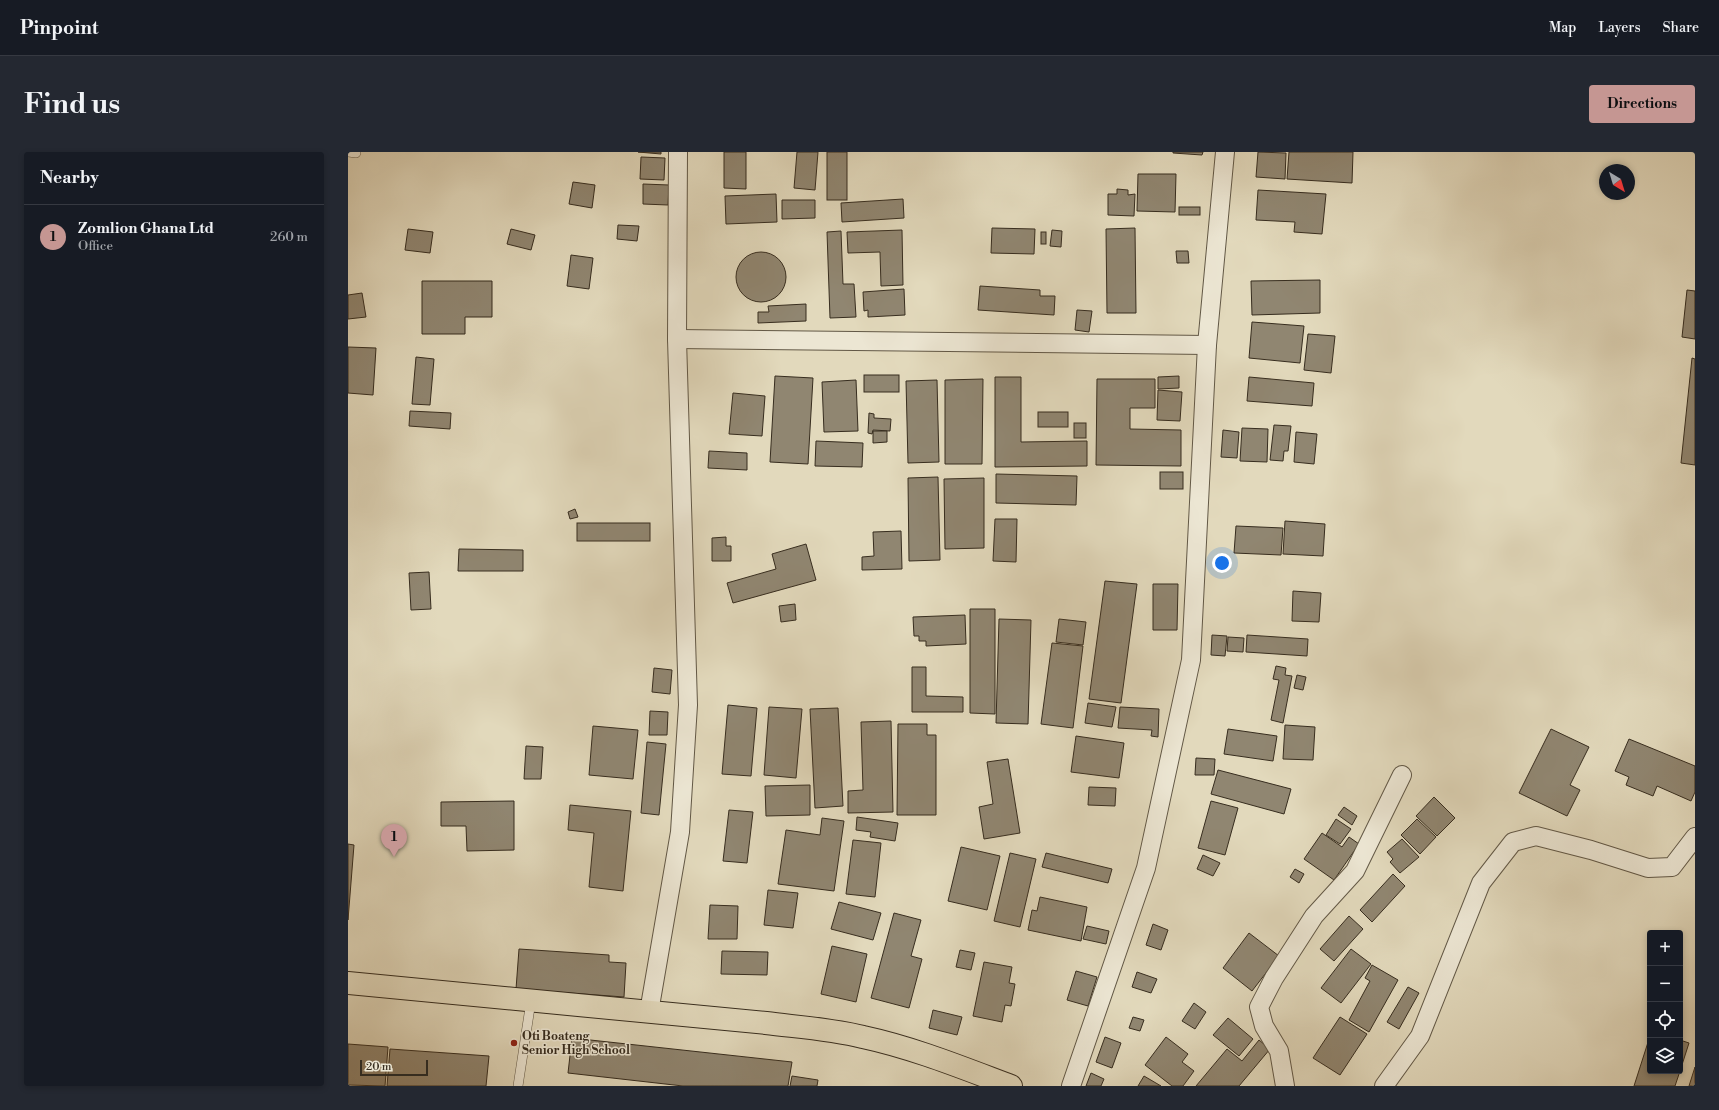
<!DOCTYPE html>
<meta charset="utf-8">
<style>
body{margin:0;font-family:"Libre Bodoni",serif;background:#242831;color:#f1f3f6}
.controls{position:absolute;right:12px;bottom:12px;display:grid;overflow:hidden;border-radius:4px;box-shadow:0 2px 6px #0003}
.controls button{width:36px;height:36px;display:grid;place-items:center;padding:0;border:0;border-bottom:1px solid #363941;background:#171b24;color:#f1f3f6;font:20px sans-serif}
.compass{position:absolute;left:1251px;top:12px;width:36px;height:36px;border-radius:50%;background:#171b24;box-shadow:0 2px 6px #0003;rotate:142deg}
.scale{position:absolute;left:12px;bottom:10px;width:68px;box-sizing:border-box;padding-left:4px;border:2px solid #372d1f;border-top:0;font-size:11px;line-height:14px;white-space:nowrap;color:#372d1f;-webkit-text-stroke:3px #ece6d3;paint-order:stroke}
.you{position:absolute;left:874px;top:411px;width:14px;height:14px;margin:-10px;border:3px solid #fff;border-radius:50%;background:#1a73e8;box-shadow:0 0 0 6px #1a73e833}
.badge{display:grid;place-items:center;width:26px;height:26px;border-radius:50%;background:#c59692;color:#111;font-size:13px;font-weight:700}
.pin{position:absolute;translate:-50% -33px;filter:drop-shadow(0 1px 2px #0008)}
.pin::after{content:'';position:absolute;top:21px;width:14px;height:12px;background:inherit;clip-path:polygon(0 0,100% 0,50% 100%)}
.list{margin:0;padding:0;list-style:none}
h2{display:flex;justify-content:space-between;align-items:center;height:52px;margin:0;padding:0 16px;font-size:17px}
h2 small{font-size:13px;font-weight:400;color:#9ea1a6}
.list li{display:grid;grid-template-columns:26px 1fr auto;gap:12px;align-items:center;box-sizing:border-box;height:64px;padding:0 16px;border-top:1px solid #363941}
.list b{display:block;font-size:15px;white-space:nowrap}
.list p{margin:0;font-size:13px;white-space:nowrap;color:#9ea1a6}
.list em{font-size:13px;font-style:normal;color:#9ea1a6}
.icon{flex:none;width:22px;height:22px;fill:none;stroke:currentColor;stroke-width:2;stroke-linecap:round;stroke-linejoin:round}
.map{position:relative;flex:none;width:1347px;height:934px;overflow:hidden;border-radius:4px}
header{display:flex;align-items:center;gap:24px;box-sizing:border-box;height:56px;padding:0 20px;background:#171b24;border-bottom:1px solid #363941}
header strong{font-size:19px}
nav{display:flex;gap:22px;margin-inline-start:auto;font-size:14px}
.intro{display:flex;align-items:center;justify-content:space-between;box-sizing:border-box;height:96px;padding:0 24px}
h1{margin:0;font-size:28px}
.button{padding:10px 18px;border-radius:4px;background:#c59692;color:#111;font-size:14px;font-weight:700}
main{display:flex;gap:24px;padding:0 24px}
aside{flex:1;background:#171b24;border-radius:4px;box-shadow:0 2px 6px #0003}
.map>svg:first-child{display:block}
.building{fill:#908671;stroke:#372d1f}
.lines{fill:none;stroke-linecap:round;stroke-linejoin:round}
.service-casing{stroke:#625846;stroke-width:10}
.minor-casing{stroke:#625846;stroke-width:20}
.primary-casing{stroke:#372d1f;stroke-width:24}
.service{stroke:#ece6d3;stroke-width:9}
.minor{stroke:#ece6d3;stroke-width:18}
.primary{stroke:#e2d9bc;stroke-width:22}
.poi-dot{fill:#8f2418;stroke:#ece6d3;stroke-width:1.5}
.labels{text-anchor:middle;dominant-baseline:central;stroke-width:3;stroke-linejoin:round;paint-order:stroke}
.poi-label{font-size:12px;font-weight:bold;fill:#372d1f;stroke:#ece6d3;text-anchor:start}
</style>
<header>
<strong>Pinpoint</strong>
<nav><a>Map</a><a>Layers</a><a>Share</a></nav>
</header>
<div class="intro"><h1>Find us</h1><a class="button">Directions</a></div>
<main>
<aside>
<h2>Nearby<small></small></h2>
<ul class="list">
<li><span class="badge">1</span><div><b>Zomlion Ghana Ltd</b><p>Office</p></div><em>260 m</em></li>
</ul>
</aside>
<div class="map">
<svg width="1347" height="934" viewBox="0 0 1347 934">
<rect width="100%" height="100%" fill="#e2d9bc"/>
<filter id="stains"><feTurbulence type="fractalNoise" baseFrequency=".005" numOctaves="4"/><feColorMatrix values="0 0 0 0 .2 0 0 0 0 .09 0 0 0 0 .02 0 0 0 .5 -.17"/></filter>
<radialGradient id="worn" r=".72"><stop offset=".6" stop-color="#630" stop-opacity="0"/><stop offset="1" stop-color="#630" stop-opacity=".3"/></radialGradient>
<g class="building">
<path d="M 290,0 L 313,0 L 313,2 Z"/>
<path d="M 376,0 L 398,0 L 398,37 L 376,36 Z"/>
<path d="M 449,0 L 470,0 L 467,38 L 446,36 Z"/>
<rect x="479" y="0" width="20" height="48"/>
<path d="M 825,0 L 855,0 L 854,3 L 825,1 Z"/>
<path d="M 910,0 L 938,1 L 937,27 L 908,25 Z"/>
<path d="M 941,0 L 1005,0 L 1004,31 L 939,27 Z"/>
<path d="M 293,5 L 317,6 L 316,28 L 292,27 Z"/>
<path d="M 790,22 L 828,22 L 827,60 L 789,59 Z"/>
<path d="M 225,30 L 247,33 L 244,56 L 221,52 Z"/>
<path d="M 295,32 L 321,33 L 320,53 L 295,52 Z"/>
<path d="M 769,37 L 780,38 L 780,43 L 787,42 L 786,64 L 760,63 L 760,42 L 769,42 Z"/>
<path d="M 910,38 L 978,42 L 974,82 L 946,80 L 947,70 L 908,68 Z"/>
<path d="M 428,42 L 429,70 L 378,72 L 377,44 Z"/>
<path d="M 555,47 L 556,66 L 494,70 L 493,51 Z"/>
<path d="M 434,48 L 467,48 L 467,66 L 434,67 Z"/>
<rect x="831" y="55" width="21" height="8"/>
<path d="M 270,73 L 291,74 L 289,89 L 269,87 Z"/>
<path d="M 644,76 L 687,77 L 686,102 L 643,101 Z"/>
<path d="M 787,76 L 788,161 L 759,161 L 758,77 Z"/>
<path d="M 60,77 L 85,80 L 82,101 L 57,98 Z"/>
<path d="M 163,77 L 187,83 L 183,98 L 159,92 Z"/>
<path d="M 554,78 L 555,133 L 533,134 L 532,100 L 500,101 L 499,80 Z"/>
<path d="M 704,78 L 714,79 L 713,95 L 702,94 Z"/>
<path d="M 493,79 L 495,132 L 506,132 L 508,165 L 482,166 L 479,80 Z"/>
<rect x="693" y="80" width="5" height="12"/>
<path d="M 828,99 L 840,99 L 841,111 L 829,111 Z"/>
<circle cx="413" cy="125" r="25"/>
<path d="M 223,103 L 245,106 L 241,137 L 219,134 Z"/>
<path d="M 972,128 L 972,161 L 904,163 L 903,129 Z"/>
<path d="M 74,129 L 144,129 L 144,165 L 117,165 L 117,182 L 74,182 Z"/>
<path d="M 632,134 L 692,138 L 692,144 L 707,144 L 706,163 L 630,158 Z"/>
<path d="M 556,137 L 557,163 L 520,165 L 520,158 L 516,159 L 515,140 Z"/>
<path d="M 1339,138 L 1347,139 L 1347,187 L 1334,185 Z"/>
<path d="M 14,141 L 18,165 L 0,167 L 0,143 Z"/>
<path d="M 458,152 L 458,169 L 410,171 L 410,160 L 421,160 L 420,154 Z"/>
<path d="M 729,158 L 744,159 L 741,180 L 727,178 Z"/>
<path d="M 904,170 L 956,174 L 952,211 L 901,206 Z"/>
<path d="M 960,182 L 987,184 L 983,221 L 956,218 Z"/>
<path d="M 0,195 L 28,196 L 25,243 L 0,241 Z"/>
<path d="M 68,205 L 86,207 L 82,253 L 64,252 Z"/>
<path d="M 1344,206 L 1347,207 L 1347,313 L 1333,311 Z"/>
<rect x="516" y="223" width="35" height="17"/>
<path d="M 427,224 L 465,226 L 460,312 L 422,310 Z"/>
<path d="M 831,224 L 831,236 L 810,237 L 810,225 Z"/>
<path d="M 647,225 L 673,225 L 673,290 L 739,289 L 739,314 L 647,315 Z"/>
<path d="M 901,225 L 966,231 L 964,254 L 899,249 Z"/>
<path d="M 635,227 L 634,312 L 597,312 L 597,228 Z"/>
<path d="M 749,227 L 807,227 L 807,256 L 782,256 L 782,277 L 833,278 L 833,314 L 748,313 Z"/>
<path d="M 508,228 L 510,279 L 476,280 L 474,230 Z"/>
<path d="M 589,228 L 591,310 L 560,311 L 558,229 Z"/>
<path d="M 810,238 L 834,240 L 832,269 L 809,268 Z"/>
<path d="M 385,241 L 417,244 L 414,284 L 381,282 Z"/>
<path d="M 62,259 L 103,261 L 102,277 L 61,274 Z"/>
<rect x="690" y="260" width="30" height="15"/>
<path d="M 521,261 L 526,262 L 526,266 L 543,267 L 542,279 L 525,278 L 524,282 L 520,281 Z"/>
<rect x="726" y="271" width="12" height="15"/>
<path d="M 926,273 L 943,274 L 940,299 L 936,299 L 935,309 L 922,308 Z"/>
<path d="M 894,276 L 920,277 L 919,310 L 892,309 Z"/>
<path d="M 875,278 L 891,280 L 889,306 L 873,305 Z"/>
<path d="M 525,279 L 539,279 L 539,290 L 525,291 Z"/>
<path d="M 948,280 L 969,282 L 966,312 L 946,310 Z"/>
<path d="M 468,289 L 515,291 L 514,315 L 467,314 Z"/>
<path d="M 361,299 L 399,301 L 399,318 L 360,316 Z"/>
<rect x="812" y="320" width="23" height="17"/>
<path d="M 648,322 L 729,324 L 728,353 L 648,351 Z"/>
<path d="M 590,325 L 592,408 L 561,409 L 560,326 Z"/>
<path d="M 636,326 L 636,396 L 597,397 L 596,327 Z"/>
<path d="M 227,357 L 230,365 L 222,367 L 220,360 Z"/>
<path d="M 647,367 L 669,367 L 668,410 L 645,409 Z"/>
<path d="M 937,369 L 977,372 L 975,404 L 935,402 Z"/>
<rect x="229" y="371" width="73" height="18"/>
<path d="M 888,374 L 935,376 L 933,403 L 886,401 Z"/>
<path d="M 553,379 L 554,417 L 514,418 L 514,405 L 526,404 L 525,380 Z"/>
<path d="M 378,385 L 378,394 L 383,394 L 383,409 L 364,409 L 364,386 Z"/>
<path d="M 458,392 L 468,428 L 385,451 L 379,431 L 428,417 L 424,402 Z"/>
<path d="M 111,397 L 175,398 L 175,419 L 110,419 Z"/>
<path d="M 81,420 L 83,457 L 63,458 L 61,421 Z"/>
<path d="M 757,429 L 789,432 L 773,551 L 741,547 Z"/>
<path d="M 805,432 L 830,432 L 829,478 L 805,478 Z"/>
<path d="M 945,439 L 973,441 L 971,470 L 944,469 Z"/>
<path d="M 447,452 L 448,468 L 433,470 L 431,454 Z"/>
<path d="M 622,457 L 647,457 L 647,562 L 622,561 Z"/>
<path d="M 617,463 L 618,492 L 578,494 L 578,489 L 571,489 L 571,484 L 566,484 L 565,465 Z"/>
<path d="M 651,467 L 683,468 L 680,572 L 648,571 Z"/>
<path d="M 711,467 L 738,470 L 735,493 L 708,490 Z"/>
<path d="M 864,483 L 879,484 L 877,504 L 863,503 Z"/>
<path d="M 899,483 L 960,487 L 959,504 L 898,500 Z"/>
<path d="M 880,485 L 896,486 L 895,500 L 879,499 Z"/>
<path d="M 704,491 L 735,494 L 725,576 L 693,572 Z"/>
<path d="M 928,514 L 938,516 L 937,523 L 944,524 L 935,571 L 923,568 L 931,528 L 925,527 Z"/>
<path d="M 564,515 L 578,515 L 578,544 L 615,545 L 615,560 L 564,560 Z"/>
<path d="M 306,516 L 324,518 L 322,542 L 304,540 Z"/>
<path d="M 949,523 L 958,525 L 955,538 L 946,536 Z"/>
<path d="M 740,551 L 768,555 L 764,575 L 737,571 Z"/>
<path d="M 380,553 L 409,556 L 403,624 L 374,622 Z"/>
<path d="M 421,555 L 454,557 L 448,626 L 416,623 Z"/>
<path d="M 772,555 L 811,557 L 810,585 L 803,584 L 804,578 L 770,576 Z"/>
<path d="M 490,556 L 495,654 L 467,656 L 462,557 Z"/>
<path d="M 302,559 L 320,560 L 319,583 L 301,583 Z"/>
<path d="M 543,569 L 545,660 L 500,661 L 500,639 L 515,638 L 513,570 Z"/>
<path d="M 550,572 L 579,572 L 579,583 L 588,583 L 588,663 L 549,663 Z"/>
<path d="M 937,573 L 967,575 L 965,608 L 935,607 Z"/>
<path d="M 245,574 L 290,578 L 285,627 L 241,623 Z"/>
<path d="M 880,577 L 929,584 L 925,609 L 876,602 Z"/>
<path d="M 1203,577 L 1241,595 L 1222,633 L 1232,638 L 1219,664 L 1171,641 Z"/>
<path d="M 728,584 L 776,591 L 771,626 L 723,620 Z"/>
<path d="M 1281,587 L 1347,614 L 1347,640 L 1343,649 L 1309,634 L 1305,644 L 1278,633 L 1281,625 L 1267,619 Z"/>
<path d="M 299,590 L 318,592 L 311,663 L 293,661 Z"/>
<path d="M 178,594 L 195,595 L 193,627 L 176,627 Z"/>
<path d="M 848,606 L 867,607 L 866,623 L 847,623 Z"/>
<path d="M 660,607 L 672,681 L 636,687 L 631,655 L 645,652 L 639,610 Z"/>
<path d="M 870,618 L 943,637 L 936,662 L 863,642 Z"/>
<path d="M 462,633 L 462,663 L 418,664 L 417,634 Z"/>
<path d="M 741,635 L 768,636 L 767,654 L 740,653 Z"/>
<path d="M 1086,645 L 1107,666 L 1089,684 L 1068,664 Z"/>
<path d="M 166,649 L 166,698 L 119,699 L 118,674 L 93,674 L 93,650 Z"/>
<path d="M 863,649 L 890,656 L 877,703 L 850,696 Z"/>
<path d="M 222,653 L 283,659 L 275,739 L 241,735 L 246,681 L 220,678 Z"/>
<path d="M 996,655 L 1009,664 L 1004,673 L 990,663 Z"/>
<path d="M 381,658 L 405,660 L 399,711 L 375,709 Z"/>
<path d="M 509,665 L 550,671 L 547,689 L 522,685 L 523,680 L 508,678 Z"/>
<path d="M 474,666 L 496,669 L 486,739 L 430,732 L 438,678 L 472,683 Z"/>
<path d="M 988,667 L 1003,677 L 992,692 L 978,683 Z"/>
<path d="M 1069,667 L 1088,685 L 1072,702 L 1053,683 Z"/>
<path d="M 974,681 L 994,695 L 1001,685 L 1011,692 L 986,728 L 956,707 Z"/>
<path d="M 1054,687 L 1071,705 L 1052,721 L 1042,710 L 1045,707 L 1039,700 Z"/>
<path d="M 505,688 L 533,691 L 527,745 L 498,742 Z"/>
<path d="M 0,692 L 6,693 L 0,768 Z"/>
<path d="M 613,695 L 652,704 L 639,758 L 600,749 Z"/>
<path d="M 662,701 L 688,707 L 672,775 L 646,769 Z"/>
<path d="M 698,701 L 764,717 L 760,731 L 694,715 Z"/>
<path d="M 855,703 L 872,711 L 865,724 L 849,717 Z"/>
<path d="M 947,717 L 956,722 L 951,731 L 942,725 Z"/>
<path d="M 1045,722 L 1057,734 L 1024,770 L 1012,758 Z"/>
<path d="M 420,738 L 450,741 L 445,776 L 416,773 Z"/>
<path d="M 692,745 L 739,755 L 733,789 L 680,778 L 684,758 L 689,759 Z"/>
<path d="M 491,750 L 533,761 L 525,788 L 483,777 Z"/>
<path d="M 362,753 L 390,754 L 389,787 L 360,787 Z"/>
<path d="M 546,761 L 573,768 L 563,804 L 574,807 L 561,856 L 523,846 Z"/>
<path d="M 1001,764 L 1015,777 L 986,809 L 972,797 Z"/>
<path d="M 805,772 L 820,778 L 813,798 L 798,793 Z"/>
<path d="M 739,774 L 761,779 L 758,792 L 735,787 Z"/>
<path d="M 901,781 L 931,804 L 904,839 L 875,816 Z"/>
<path d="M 484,794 L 519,802 L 508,850 L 473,842 Z"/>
<path d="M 171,797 L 261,803 L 261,810 L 278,811 L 276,845 L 168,837 Z"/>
<path d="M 1003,797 L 1023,812 L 993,851 L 973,836 Z"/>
<path d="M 612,798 L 627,801 L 623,818 L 608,815 Z"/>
<path d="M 374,799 L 420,800 L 419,823 L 373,822 Z"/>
<path d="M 636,810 L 664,815 L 661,831 L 667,832 L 663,854 L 657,853 L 654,870 L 625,864 Z"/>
<path d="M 1024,813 L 1050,828 L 1021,880 L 1001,868 L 1022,829 L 1017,826 Z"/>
<path d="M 728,819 L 749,825 L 740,854 L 719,848 Z"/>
<path d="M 789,820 L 809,827 L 803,841 L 784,835 Z"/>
<path d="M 1060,835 L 1071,841 L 1051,877 L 1039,870 Z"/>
<path d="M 846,851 L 858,860 L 847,877 L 834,869 Z"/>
<path d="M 585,858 L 614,865 L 609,883 L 581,876 Z"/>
<path d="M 785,865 L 796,868 L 792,879 L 781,876 Z"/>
<path d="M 992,865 L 1019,882 L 992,923 L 965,906 Z"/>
<path d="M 880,866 L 905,887 L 891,904 L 865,883 Z"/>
<path d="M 1302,884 L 1302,919 L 1332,919 L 1327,934 L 1286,934 Z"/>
<path d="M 757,885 L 773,891 L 764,916 L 748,910 Z"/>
<path d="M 818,885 L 840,902 L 834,910 L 846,919 L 835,934 L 824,934 L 797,913 Z"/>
<path d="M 224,886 L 444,910 L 440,934 L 335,934 L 220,921 Z"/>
<path d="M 911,888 L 922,897 L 891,934 L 848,934 L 879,897 L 894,909 Z"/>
<path d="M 1332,888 L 1341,891 L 1332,919 Z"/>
<path d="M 0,892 L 40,895 L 37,934 L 0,933 Z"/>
<path d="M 42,897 L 141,904 L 138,934 L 39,934 Z"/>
<path d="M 1347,915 L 1347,934 L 1341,934 Z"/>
<path d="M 743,921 L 756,927 L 753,934 L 738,934 Z"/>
<path d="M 444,924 L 470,928 L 469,934 L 442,934 Z"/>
<path d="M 796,924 L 813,934 L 790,934 Z"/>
</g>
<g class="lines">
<g class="service-casing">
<g id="service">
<path d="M 0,0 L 8,1"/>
<path d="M 170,934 L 183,849"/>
</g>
</g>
<g class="minor-casing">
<g id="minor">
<path d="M 329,187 L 859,193"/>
<path d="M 301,860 L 332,680 L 340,553 L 329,187 L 330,0"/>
<path d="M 723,934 L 798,716 L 843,508 L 859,193 L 877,0"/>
<path d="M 937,934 L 931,899 L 916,874 L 911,855 L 926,826 L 966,764 L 1007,719 L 1054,623"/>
<path d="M 1036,934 L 1072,884 L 1133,731 L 1165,690 L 1188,684 L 1243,698 L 1300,716 L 1324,715 L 1347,685"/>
</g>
</g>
<g class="primary-casing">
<path id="primary" d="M 0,831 L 418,871 C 450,875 483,877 515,885 C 566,896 615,916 663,934"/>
</g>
<use href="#service" class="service"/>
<use href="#minor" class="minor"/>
<use href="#primary" class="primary"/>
</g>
<circle class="poi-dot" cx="166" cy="891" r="4"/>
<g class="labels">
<g class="poi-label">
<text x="174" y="884">Oti Boateng<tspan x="174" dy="14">Senior High School</tspan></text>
</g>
</g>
<rect width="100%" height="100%" filter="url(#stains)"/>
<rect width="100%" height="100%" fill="url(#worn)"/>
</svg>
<div class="controls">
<button>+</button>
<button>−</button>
<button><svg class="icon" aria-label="locate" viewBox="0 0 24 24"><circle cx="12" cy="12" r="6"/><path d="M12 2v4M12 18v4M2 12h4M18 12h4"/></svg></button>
<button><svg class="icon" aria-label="layers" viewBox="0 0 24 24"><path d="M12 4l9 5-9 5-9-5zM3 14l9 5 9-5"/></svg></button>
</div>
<svg class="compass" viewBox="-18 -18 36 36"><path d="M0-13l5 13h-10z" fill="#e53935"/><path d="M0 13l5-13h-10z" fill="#9ea1a6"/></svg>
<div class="scale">20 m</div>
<div class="you"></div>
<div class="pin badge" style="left:46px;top:705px">1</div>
</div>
</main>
